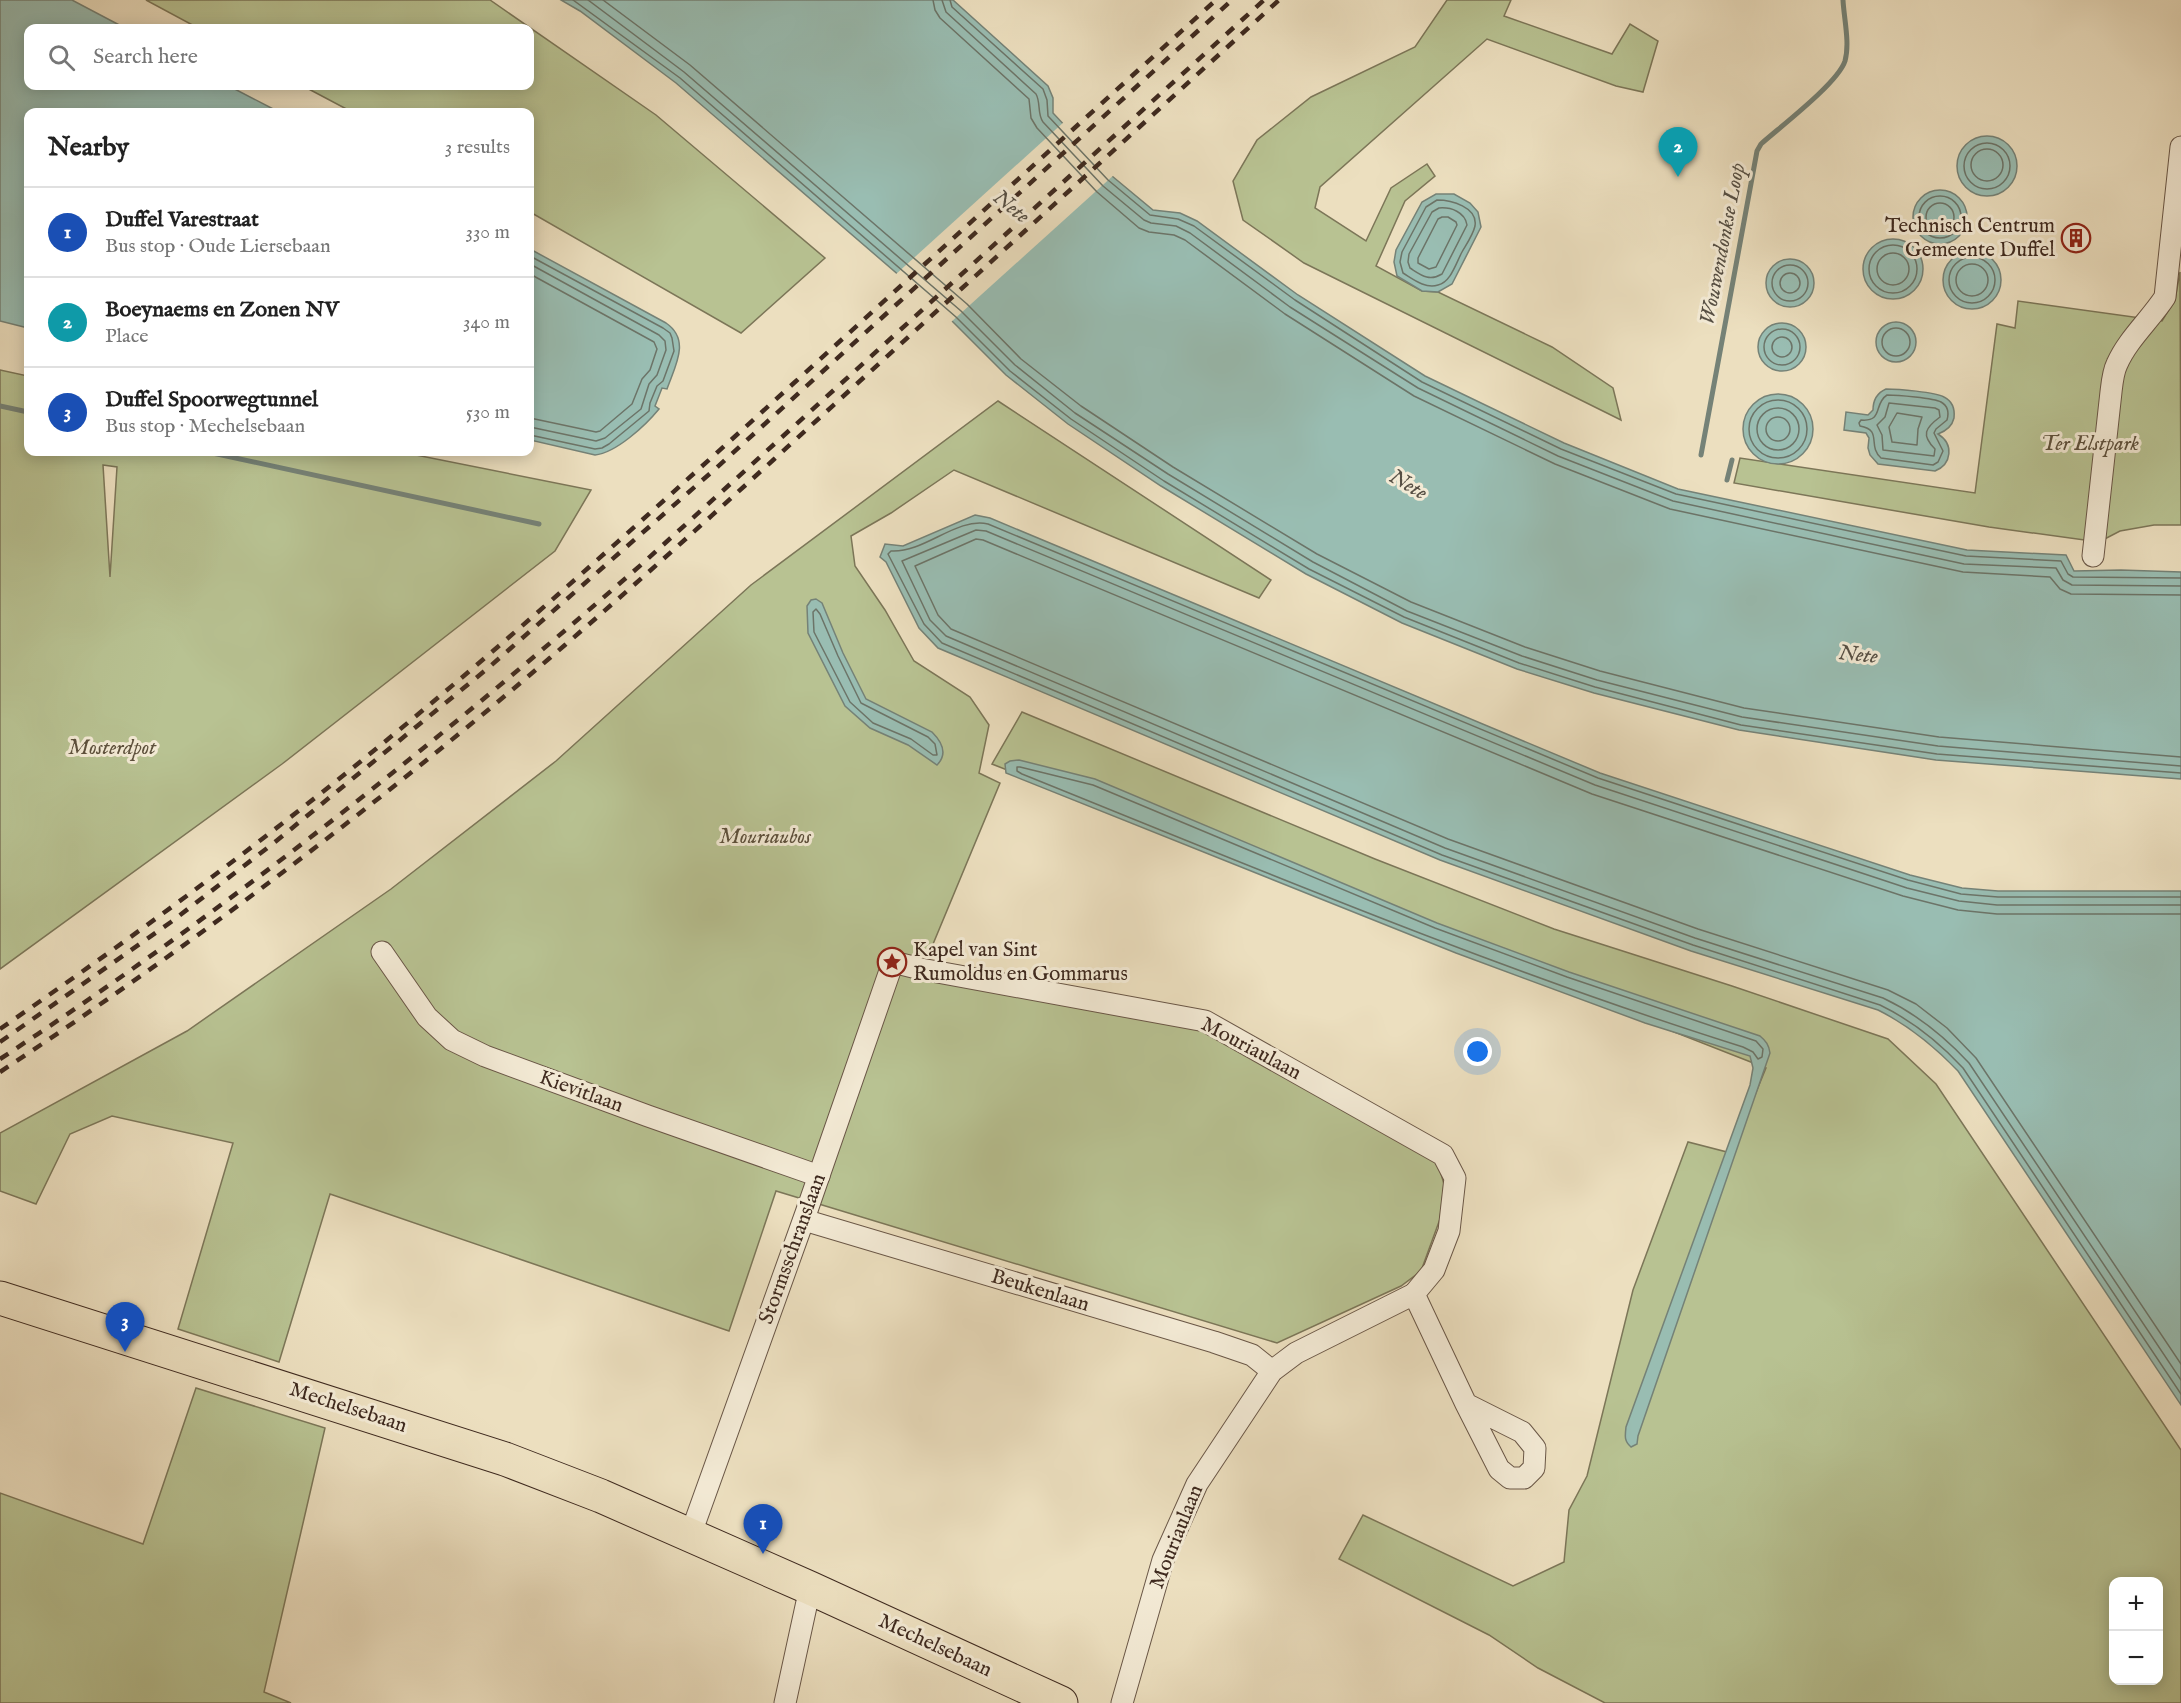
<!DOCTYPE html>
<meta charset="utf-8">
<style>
body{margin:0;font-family:"IM FELL English",serif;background:#f6f6f6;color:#222}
.controls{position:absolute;right:18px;bottom:18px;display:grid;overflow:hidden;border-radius:12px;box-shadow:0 3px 15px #0003}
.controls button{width:54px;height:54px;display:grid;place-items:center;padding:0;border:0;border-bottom:2px solid #e0e0e0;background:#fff;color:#222;font:30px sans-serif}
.you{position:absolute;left:1478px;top:1052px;width:21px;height:21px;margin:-15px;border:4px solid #fff;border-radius:50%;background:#1a73e8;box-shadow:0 0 0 9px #1a73e833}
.badge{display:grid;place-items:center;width:39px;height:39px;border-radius:50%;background:#8f2418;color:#fff;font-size:20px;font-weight:700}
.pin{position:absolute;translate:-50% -50px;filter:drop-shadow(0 2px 3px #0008)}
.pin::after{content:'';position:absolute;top:32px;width:21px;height:18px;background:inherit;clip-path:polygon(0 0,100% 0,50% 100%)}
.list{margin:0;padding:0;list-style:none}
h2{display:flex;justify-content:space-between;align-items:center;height:78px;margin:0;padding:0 24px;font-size:26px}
h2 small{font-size:20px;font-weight:400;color:#767676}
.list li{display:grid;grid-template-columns:39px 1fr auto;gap:18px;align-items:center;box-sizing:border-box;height:90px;padding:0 24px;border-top:2px solid #e0e0e0}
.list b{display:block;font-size:22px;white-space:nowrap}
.list p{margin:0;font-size:20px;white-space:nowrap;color:#767676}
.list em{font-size:20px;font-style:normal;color:#767676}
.icon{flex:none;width:33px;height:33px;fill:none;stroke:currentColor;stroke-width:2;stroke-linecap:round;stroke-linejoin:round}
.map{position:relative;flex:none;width:2181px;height:1703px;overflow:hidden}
.search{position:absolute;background:#fff;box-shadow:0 3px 15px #0003;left:24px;top:24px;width:510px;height:66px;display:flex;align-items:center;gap:15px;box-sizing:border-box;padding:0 21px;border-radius:12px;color:#767676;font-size:22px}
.panel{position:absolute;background:#fff;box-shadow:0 3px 15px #0003;left:24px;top:108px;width:510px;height:348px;border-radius:12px}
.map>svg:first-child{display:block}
.green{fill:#b8c292;stroke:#7c7658;stroke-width:1.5;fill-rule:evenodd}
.water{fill:#99bdb2;stroke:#758277;stroke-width:1.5}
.pier{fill:#ecdfbf}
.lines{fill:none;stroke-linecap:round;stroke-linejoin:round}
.shore{stroke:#6c7468;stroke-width:1.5}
.stream{stroke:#758277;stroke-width:5}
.street-casing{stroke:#6a5747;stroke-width:23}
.primary-casing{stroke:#3f2a1f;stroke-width:35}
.street{stroke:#f3ead5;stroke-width:21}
.primary{stroke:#ecdfbf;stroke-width:33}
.rail{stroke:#3f2a1f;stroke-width:4.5;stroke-dasharray:10 10;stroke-linecap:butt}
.labels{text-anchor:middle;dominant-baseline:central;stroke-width:6;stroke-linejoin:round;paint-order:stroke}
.poi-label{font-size:21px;fill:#3f2a1f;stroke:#f3ead5;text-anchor:end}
.park-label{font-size:21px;font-style:italic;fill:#5d503c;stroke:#f3ead5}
.street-label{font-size:21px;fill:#3f2a1f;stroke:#f3ead5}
.water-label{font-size:22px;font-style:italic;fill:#564f44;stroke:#f3ead5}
</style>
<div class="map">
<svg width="2181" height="1703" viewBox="0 0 2181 1703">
<rect width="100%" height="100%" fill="#ecdfbf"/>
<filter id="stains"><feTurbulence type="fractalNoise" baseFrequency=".00333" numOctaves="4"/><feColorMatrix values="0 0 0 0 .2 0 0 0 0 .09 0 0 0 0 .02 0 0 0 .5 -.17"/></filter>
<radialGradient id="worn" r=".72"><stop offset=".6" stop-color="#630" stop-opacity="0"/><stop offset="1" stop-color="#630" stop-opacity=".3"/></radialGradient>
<g class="green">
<path d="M 146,0 L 490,0 L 656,115 L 825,258 L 741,333 L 530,212 L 530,112 L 352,112 L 303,86 L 530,86 L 530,28 L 198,28 Z"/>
<path d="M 1447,0 L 1511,0 L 1504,16 L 1612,54 L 1630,24 L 1658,41 L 1643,92 L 1616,86 L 1487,39 L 1320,187 L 1315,208 L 1366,241 L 1391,188 L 1427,164 L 1435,176 L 1405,201 L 1376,266 L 1422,291 L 1438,292 L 1552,347 L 1613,388 L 1621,420 L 1304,263 L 1243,220 L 1233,181 L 1257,140 L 1311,97 L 1415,47 Z"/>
<path d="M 2180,272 L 2181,525 L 2154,525 L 2120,531 L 2099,542 L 1989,527 L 1734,483 L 1740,458 L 1975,493 L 1997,324 L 2015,328 L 2018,301 L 2162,321 L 2175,300 Z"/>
<path d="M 0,370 L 28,376 L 28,452 L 401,452 L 591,490 L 555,551 L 282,764 L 0,969 ZM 103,465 L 117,467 L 110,577 Z"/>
<path d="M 998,401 L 1271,580 L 1259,598 L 954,470 L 891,513 L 851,536 L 855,566 L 885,610 L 914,661 L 970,697 L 989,725 L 979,773 L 1000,783 L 921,973 L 1192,1025 L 1437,1160 L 1444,1184 L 1440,1219 L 1421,1271 L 1401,1286 L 1277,1343 L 776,1191 L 729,1331 L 330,1194 L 279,1362 L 178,1329 L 233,1143 L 112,1116 L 70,1134 L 36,1204 L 0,1191 L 0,1133 L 187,1031 L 391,889 L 556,761 L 751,585 Z"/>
<path d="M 1022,712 L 1375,859 L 1554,929 L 1732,986 L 1888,1039 L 1936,1084 L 2181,1450 L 2181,1703 L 1605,1703 L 1538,1668 L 1489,1635 L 1339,1559 L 1363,1515 L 1513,1586 L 1564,1562 L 1569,1510 L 1587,1476 L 1633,1290 L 1688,1142 L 1731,1153 L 1766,1068 L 992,764 ZM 2114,1582 L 2158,1582 L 2158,1680 L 2114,1680 Z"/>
<path d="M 196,1388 L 325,1428 L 264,1692 L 291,1703 L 0,1703 L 0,1493 L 143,1544 Z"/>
</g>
<g class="water">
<path d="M 0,0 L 72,0 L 125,28 L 28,28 L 28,86 L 229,86 L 279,112 L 28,112 L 28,328 L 0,321 Z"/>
<path d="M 561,0 L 953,0 L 1048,86 L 1053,98 L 1053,113 L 1112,176 L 1153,210 L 1180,213 L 1197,221 L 1298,295 L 1425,376 L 1564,443 L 1678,489 L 1967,550 L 2066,555 L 2074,571 L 2121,570 L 2181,572 L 2181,779 L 1936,760 L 1739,730 L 1594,693 L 1517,669 L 1402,623 L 1306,574 L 1161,486 L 1068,424 L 1006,375 L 952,321 L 676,83 L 580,11 Z"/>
<circle cx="1987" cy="166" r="30"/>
<circle cx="1940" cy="217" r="27"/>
<path d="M 1436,194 L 1454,194 L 1470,203 L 1478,212 L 1481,227 L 1452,284 L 1438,292 L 1422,291 L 1397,276 L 1394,262 L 1396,250 L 1422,202 Z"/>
<circle cx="1893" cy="269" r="30"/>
<path d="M 530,249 L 666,323 C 691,340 675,366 667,389 L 662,388 L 655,406 L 659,409 C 646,425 616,453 595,455 L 530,440 Z"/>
<circle cx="1972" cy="280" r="29"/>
<circle cx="1790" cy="283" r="24"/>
<circle cx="1896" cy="342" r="20"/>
<circle cx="1782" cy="347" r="24"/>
<path d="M 1886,389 C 1898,389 1935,392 1944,397 C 1952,401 1955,409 1954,418 C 1952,427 1946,431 1938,434 C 1954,444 1952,464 1935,471 L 1878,464 L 1870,455 L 1868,448 L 1869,438 L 1866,433 L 1844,430 L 1846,412 L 1868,415 L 1873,410 C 1873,400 1877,393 1886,389 Z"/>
<circle cx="1778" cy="429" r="35"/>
<path d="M 975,515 L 990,518 L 1600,773 L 1910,875 L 1962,888 L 1998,891 L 2181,891 L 2181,1405 L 1958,1071 C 1934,1046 1910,1026 1878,1010 L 1691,951 L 1440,860 L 938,648 L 919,628 L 886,562 L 880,557 L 885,544 L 903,546 Z"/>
<path d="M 816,599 L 822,603 L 843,653 L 866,699 L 932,732 C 942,742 948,754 937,765 L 908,745 L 870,728 L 845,706 L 808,633 L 807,606 L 811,600 Z"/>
<path d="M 1019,760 L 1095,779 L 1437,923 L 1569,972 L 1760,1036 C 1766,1041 1769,1045 1770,1053 L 1638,1436 L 1637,1444 L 1631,1447 C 1624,1441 1625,1436 1626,1427 L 1750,1085 L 1753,1068 L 1750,1056 L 1645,1023 L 1456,953 L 1006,773 L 1005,764 L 1010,761 Z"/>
</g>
<path class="pier" d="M 1065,121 L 1115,174 L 950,323 L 895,275 Z"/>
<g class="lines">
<g class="shore">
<path d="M 573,0 L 680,78 L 956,317 L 1010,371 L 1071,419 L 1164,481 L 1309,569 L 1404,617 L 1519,663 L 1595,687 L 1741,725 L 1937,754 L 2181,773"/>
<path d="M 588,0 L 684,72 L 961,311 L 1015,365 L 1075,413 L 1168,474 L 1313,562 L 1407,611 L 1522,656 L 1597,680 L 1742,717 L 1938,746 L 2181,766"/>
<path d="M 603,0 L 690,65 L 967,304 L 1021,359 L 1081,406 L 1173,467 L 1317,554 L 1411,602 L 1525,647 L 1600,671 L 1744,708 L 1939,737 L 2181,757"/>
<path d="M 933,0 L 935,10 L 940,18 L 1029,99 L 1031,118 L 1037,128 L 1097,192 L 1139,228 L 1149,232 L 1174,235 L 1185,240 L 1285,314 L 1414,396 L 1555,464 L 1670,509 L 1963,572 L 2050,577 L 2060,589 L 2071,594 L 2181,595"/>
<path d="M 942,0 L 946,12 L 1036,94 C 1041,103 1037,114 1043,122 L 1103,186 L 1144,220 L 1151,223 L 1176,226 L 1190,233 L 1290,307 L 1418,388 L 1558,456 L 1673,501 L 1964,564 L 2056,568 L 2063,580 L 2072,585 L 2181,586"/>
<path d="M 950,0 L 952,7 L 1043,89 L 1047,100 L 1048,116 L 1108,180 L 1150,215 L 1178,219 L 1194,226 L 1295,300 L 1422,382 L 1561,449 L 1676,494 L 1966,556 L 2061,561 L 2068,574 L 2073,577 L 2181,578"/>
<circle cx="1987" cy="166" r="23"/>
<circle cx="1987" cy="165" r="16"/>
<circle cx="1940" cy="217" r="21"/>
<path d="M 1437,200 C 1451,200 1478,207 1475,226 C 1473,235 1466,245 1462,252 C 1456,263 1451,282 1438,285 C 1425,289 1413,279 1403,273 L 1400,262 L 1402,252 L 1426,207 Z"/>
<circle cx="1940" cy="217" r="14"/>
<path d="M 1439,208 C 1451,207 1465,212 1467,225 L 1442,274 C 1429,282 1421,275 1410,268 L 1408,262 L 1409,254 L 1432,212 Z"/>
<path d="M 1442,217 L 1448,217 L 1456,222 L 1457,225 L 1436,267 L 1429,269 L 1418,263 L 1418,258 L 1438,219 Z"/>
<circle cx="1893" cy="269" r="24"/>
<circle cx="1893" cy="269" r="16"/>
<path d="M 530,256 L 663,328 L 670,333 L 672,338 L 674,351 L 663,381 L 657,386 L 650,403 L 649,411 L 609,444 L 602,448 L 595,449 L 530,435"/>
<circle cx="1972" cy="280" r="23"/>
<path d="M 530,264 L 659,335 L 665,341 L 666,350 L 657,375 L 649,384 L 641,409 L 605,438 L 596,441 L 530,427"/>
<circle cx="1972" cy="280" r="16"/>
<circle cx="1790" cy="283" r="18"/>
<circle cx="1790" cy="283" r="10"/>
<path d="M 530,274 L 654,342 L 657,349 L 650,370 L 642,379 L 632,404 L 600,431 L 596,432 L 530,418"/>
<circle cx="1896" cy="342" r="14"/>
<circle cx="1782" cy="347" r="18"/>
<circle cx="1782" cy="347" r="10"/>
<path d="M 1887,395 C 1897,395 1934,398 1941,402 C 1948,406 1949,413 1947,420 L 1936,429 L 1934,433 L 1943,451 L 1938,462 L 1933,465 L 1881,458 C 1867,446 1883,430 1860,426 L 1859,423 L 1861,420 C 1884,422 1873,404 1887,395 Z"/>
<circle cx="1778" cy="429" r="29"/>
<path d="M 1889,403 L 1935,408 L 1939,410 L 1940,417 C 1925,428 1921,435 1935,449 L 1934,456 L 1883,450 L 1882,435 L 1877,425 L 1885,417 Z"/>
<circle cx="1778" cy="429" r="21"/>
<path d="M 1897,413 L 1922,417 L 1918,429 L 1917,445 L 1892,442 L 1889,427 Z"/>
<circle cx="1778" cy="429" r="12"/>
<path d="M 816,609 L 820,614 L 838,656 L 861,703 L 928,737 L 935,744 L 937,755 L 933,755 L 911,739 L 873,723 L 850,702 L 814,632 L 813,612 Z"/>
<path d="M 1017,767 L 1020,767 L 1093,785 L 1435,928 L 1567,977 L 1756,1041 L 1763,1049 L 1762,1057 L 1758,1059 L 1753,1052 L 1743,1047 C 1498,970 1260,870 1022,774 L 1017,771 Z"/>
<path d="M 2181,897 L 1998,897 L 1961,894 L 1908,880 L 1598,778 L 988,524 C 956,517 925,553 891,551 L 888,554 L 924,624 L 942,643 L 1442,855 L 1693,945 L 1880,1005 C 1913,1021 1938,1041 1963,1068 L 2181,1394"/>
<path d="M 2181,905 L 1997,905 L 1959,901 L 1907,888 L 1595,785 L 986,531 L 976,530 L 902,561 L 930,620 L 946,636 L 1445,848 L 1695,938 L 1883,998 C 1917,1014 1944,1036 1969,1063 L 2181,1380"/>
<path d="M 2181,914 L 1997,914 L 1958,910 L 1903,896 L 1592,794 L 983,540 L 976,539 L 915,566 L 938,615 L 951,629 L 1448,839 L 1698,929 L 1888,990 L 1916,1004 L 1947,1028 L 1976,1058 L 2181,1364"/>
</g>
<g class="stream">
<path d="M 0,406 L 28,412"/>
<path d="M 208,452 L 539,524"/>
<path d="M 1701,455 L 1757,151 L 1761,144 C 1780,127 1838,83 1845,61 C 1850,43 1844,19 1843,0"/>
<path d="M 1727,480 L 1732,460"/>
</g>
<g class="street-casing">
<g id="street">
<path d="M 2093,556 L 2111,392 C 2112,383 2113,372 2117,364 C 2128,339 2150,320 2165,297 L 2181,147"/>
<path d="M 382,952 L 427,1017 L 452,1040 L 485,1056 L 648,1116 L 819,1176"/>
<path d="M 804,1220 L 1214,1342 L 1252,1355 L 1272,1371"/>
<path d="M 690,1536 L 806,1213 L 893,962 L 921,969 L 1205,1021 L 1443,1155 L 1455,1178 L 1449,1231 L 1434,1270 L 1414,1294 L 1466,1404 L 1522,1432 L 1535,1448 L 1534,1468 L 1524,1478 L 1510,1478 L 1499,1469 L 1466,1404"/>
<path d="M 785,1703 L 810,1588"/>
<path d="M 1122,1703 L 1163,1560 L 1197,1484 L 1272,1371 L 1296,1353 L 1414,1294"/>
</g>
</g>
<g class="primary-casing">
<path id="primary" d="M 0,1298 L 505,1459 L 601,1496 L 810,1588 L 1061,1703"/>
</g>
<use href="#street" class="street"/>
<use href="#primary" class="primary"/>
<g class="rail">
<path d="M 0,1029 C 90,967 179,903 266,836 C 450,695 623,538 795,382 C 935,255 1075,127 1216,0"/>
<path d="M 0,1042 L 171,922 L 275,842 L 487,669 L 714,470 L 1232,0"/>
<path d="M 0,1059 C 226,911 438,742 642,564 L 1264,0"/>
<path d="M 0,1072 C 159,967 312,854 460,733 C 590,627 714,514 838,401 C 985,267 1132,134 1279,0"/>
</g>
</g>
<defs>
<g id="building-ring" transform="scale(1.5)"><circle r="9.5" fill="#f3ead5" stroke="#8f2418" stroke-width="1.5"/><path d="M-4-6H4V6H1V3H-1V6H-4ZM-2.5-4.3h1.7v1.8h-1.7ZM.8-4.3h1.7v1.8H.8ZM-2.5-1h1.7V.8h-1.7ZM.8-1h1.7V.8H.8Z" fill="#8f2418"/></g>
<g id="sight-ring" transform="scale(1.5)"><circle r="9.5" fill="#f3ead5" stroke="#8f2418" stroke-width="1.5"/><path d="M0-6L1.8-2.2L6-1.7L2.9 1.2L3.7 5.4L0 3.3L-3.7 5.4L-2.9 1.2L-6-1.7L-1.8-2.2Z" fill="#8f2418"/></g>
</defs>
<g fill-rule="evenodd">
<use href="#building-ring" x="2076" y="238"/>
<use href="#sight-ring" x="892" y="962"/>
</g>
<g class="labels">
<g class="poi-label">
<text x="2055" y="226">Technisch Centrum<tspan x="2055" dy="24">Gemeente Duffel</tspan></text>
<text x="913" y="950" text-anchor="start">Kapel van Sint<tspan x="913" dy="24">Rumoldus en Gommarus</tspan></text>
</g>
<g class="park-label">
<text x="2090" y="444">Ter Elstpark</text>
<text x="112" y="748">Mosterdpot</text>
<text x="765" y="837">Mouriaubos</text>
</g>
<g class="street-label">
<text transform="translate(1251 1049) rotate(28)">Mouriaulaan</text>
<text transform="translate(581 1092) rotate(20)">Kievitlaan</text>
<text transform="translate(793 1249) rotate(-70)">Stormsschranslaan</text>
<text transform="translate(1040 1291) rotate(17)">Beukenlaan</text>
<text transform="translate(348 1408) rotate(18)">Mechelsebaan</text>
<text transform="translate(1177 1537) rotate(-68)">Mouriaulaan</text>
<text transform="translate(935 1646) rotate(25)">Mechelsebaan</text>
</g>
<g class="water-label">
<text transform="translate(1011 207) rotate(39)">Nete</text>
<text transform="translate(1723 244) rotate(-79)">Wouwendonkse Loop</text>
<text transform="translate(1408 485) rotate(30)">Nete</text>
<text transform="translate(1858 655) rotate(6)">Nete</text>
</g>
</g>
<rect width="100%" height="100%" filter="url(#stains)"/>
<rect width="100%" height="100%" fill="url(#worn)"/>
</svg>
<div class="controls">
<button>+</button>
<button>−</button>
</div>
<div class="you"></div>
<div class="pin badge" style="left:763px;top:1554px;background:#1a4fb4">1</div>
<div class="pin badge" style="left:1678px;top:177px;background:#0f9aa8">2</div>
<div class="pin badge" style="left:125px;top:1352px;background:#1a4fb4">3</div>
<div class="search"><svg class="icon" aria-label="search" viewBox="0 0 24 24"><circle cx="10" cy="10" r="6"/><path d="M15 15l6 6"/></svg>Search here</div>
<section class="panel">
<h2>Nearby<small>3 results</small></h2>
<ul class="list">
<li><span class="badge" style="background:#1a4fb4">1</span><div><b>Duffel Varestraat</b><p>Bus stop · Oude Liersebaan</p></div><em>330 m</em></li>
<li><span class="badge" style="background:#0f9aa8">2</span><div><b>Boeynaems en Zonen NV</b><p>Place</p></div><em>340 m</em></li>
<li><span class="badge" style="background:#1a4fb4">3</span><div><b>Duffel Spoorwegtunnel</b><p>Bus stop · Mechelsebaan</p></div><em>530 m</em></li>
</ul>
</section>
</div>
